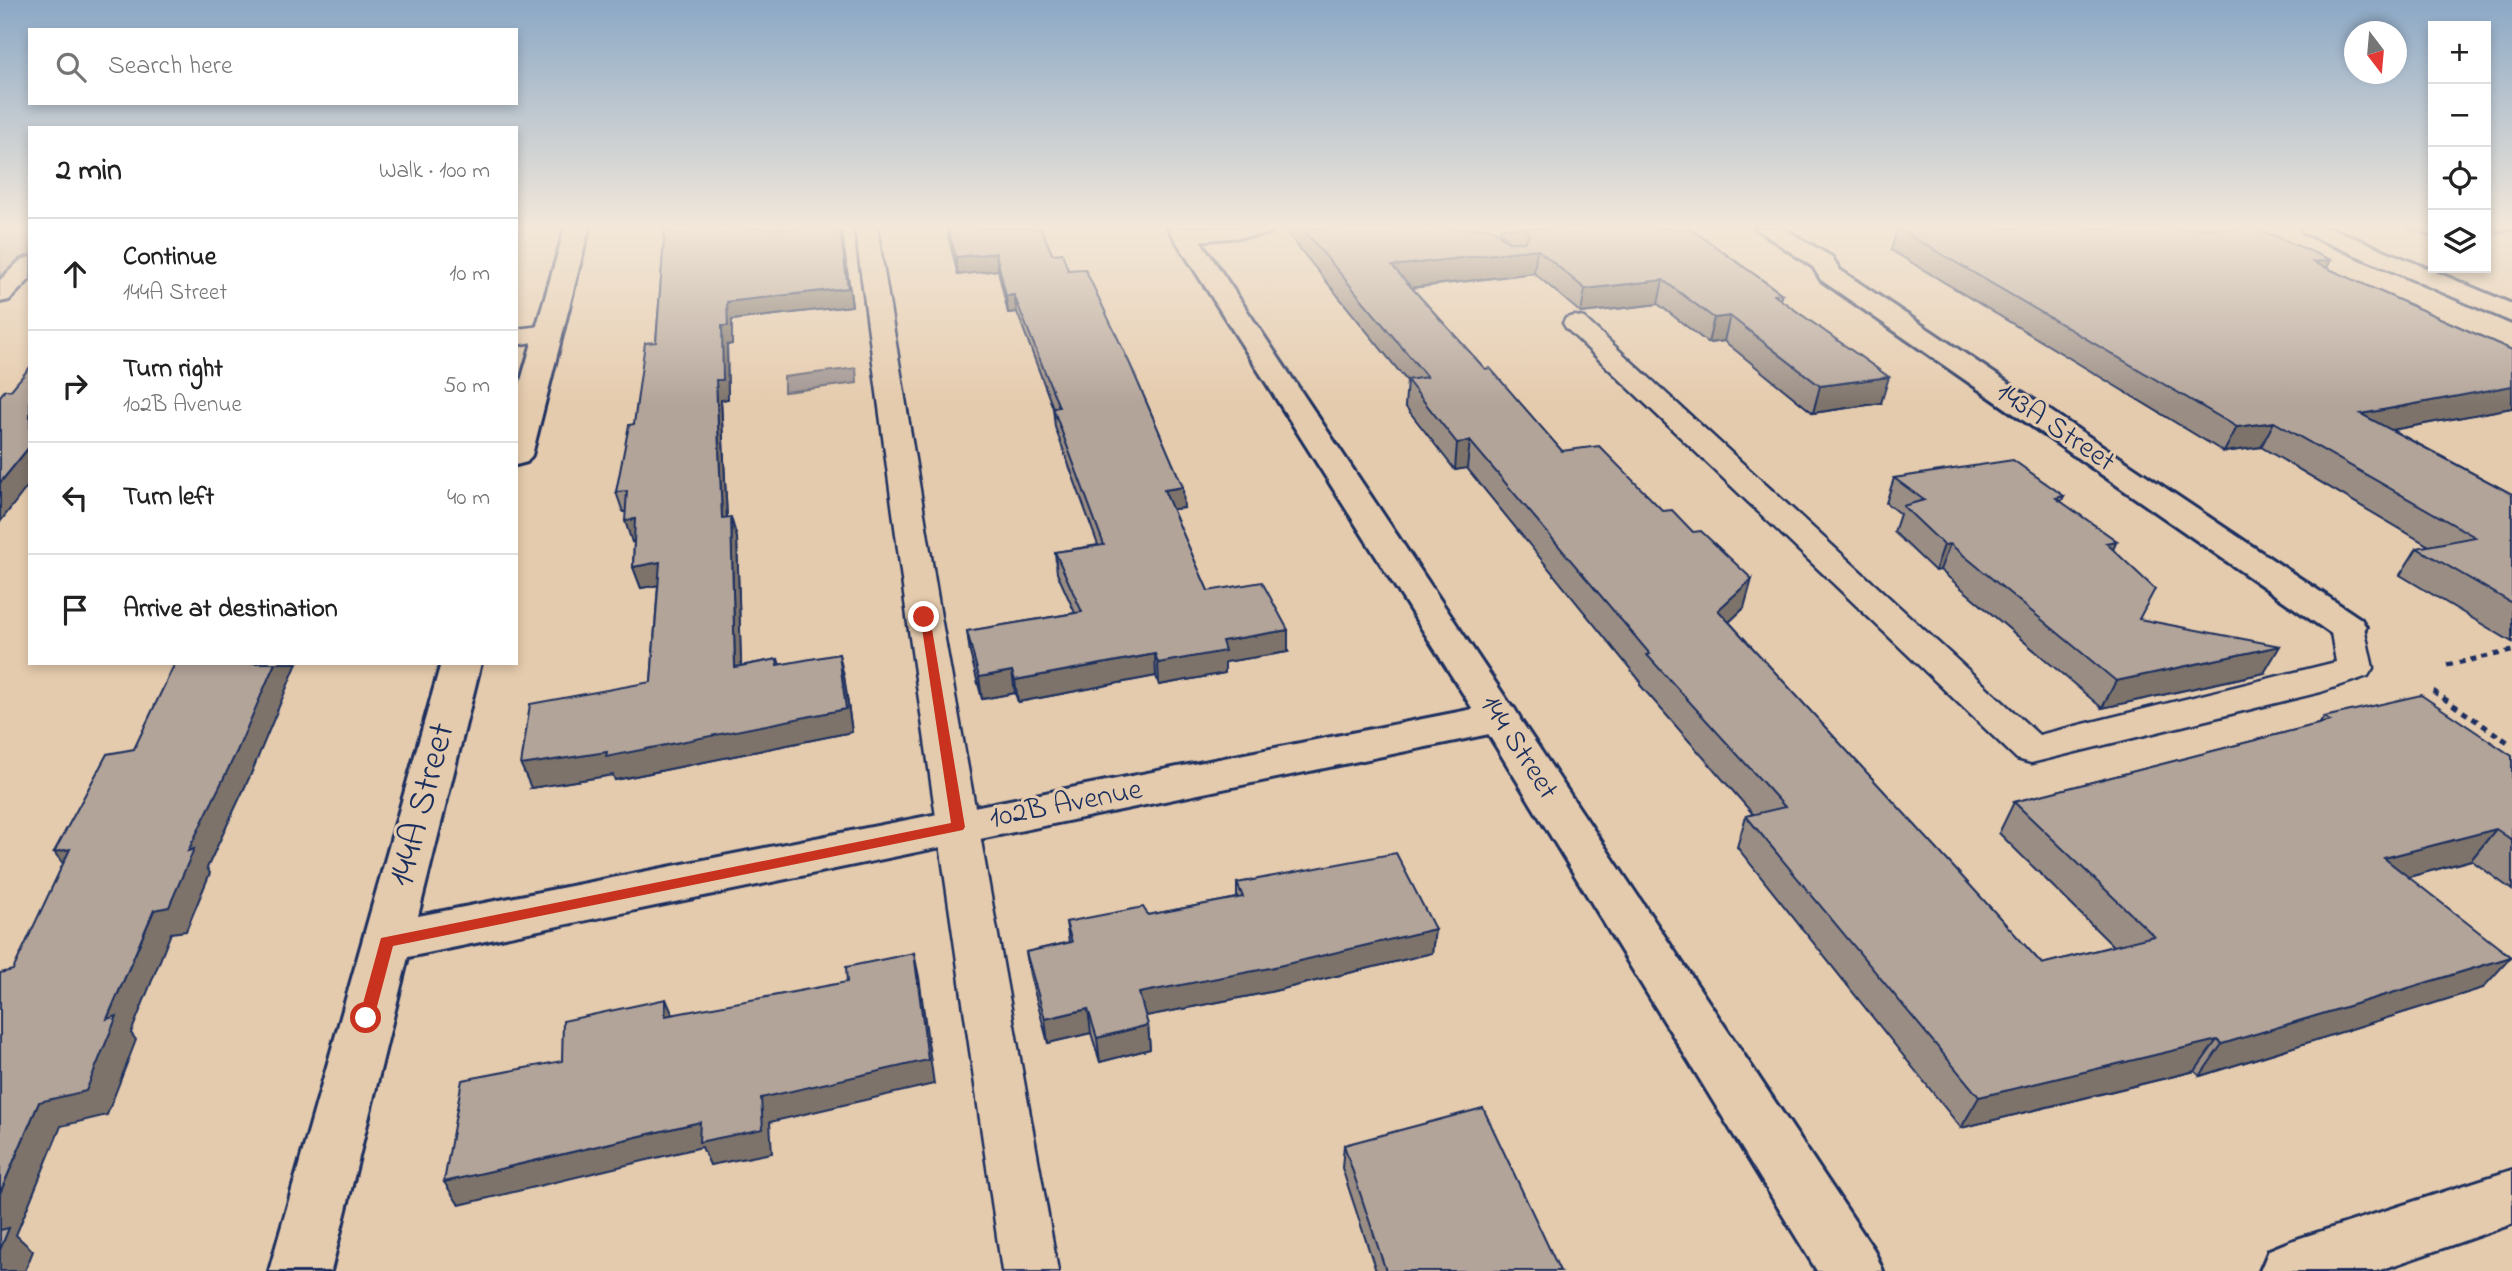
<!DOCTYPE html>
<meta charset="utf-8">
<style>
body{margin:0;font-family:"Indie Flower",sans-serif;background:#f6f6f6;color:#222}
.controls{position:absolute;right:21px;top:21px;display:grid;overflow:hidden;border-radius:0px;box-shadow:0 4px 10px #0003}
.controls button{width:63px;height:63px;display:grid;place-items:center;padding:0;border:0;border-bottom:2px solid #e0e0e0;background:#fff;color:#222;font:35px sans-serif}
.compass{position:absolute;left:2344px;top:21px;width:63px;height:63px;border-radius:50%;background:#fff;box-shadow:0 4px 10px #0003;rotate:164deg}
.stop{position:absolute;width:21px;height:21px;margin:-16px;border:5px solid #c8321e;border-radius:50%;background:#fff}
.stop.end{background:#c8321e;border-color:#fff;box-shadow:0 2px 7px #0008}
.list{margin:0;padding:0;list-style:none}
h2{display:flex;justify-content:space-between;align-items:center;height:91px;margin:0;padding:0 28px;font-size:30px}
h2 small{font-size:23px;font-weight:400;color:#767676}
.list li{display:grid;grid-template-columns:46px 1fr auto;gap:21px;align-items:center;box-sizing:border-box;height:112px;padding:0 28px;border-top:2px solid #e0e0e0}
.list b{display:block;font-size:26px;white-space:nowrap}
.list p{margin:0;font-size:23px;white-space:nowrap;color:#767676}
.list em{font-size:23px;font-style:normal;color:#767676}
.icon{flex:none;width:38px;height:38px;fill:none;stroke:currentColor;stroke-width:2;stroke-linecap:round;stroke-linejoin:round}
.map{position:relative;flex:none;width:2512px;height:1271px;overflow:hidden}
.search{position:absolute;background:#fff;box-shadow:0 4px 10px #0003;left:28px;top:28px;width:490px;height:77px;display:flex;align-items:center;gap:18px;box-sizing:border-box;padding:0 24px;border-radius:0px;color:#767676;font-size:26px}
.panel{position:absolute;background:#fff;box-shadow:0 4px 10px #0003;left:28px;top:126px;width:490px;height:539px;border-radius:0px}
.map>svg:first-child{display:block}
.green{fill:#c8b4a1;stroke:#727280;stroke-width:2}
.water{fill:#a09592;stroke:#6b6c7d;stroke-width:2}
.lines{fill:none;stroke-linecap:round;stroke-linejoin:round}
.lane-casing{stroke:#1b2f5e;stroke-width:5}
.street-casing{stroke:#1b2f5e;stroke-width:6}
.secondary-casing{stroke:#1b2f5e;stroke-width:6}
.path{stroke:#1b2f5e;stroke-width:5;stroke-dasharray:6 6;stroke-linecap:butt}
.lane{fill:#e5cbad;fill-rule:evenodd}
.street{fill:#e5cbad;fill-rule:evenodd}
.secondary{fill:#e5cbad;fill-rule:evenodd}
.wall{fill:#9a8d84;stroke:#1b2f5e;stroke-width:2}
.shaded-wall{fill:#7d736b;stroke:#1b2f5e;stroke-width:2}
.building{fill:#b3a499;stroke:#1b2f5e;stroke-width:2}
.route{fill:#c8321e}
.labels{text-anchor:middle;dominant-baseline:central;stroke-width:6;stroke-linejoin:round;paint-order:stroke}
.street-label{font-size:30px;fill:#1b2f5e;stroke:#e5cbad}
.near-street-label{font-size:37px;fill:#1b2f5e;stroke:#e5cbad}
</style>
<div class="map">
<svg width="2512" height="1271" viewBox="0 0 2512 1271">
<rect width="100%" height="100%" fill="#e5cbad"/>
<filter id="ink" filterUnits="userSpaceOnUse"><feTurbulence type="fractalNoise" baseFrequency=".0143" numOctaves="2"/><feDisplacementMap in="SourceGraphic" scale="14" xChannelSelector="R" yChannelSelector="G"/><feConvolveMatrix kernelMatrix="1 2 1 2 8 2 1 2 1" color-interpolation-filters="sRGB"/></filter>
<g filter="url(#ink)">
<path class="green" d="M 0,228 L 30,228 L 30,269 L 0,297 Z"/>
<path class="water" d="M 856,368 L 857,383 L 784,392 L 784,377 Z"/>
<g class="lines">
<g class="lane-casing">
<g id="lane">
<path d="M 855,228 L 877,228 L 941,617 L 1058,1271 L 1002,1271 L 907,617 Z"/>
<path d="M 1575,316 L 1584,318 L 2039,735 L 2336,662 L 2330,627 L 2335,620 L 2347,616 L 2359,620 L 2364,627 L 2373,668 L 2368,676 L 2321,692 L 2031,763 L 2017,759 L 1566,328 L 1563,323 L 1566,318 Z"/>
<path d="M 549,325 L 558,328 L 562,333 L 558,338 L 516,345 L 516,329 Z"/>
</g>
</g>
<g class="street-casing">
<g id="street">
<path d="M 565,228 L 589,228 L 532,455 L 527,462 L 516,465 L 516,398 Z"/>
<path d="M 1188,228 L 1274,228 L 1270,233 L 1262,235 L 1185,242 L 1176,240 L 1173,235 L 1176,230 Z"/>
<path d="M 1755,228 L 1783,228 L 1832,257 L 1840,270 L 2361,619 L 2366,627 L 2361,635 L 2347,639 L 2333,635 L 1821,280 L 1813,267 Z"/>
<path d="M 2300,228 L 2331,228 L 2512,304 L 2512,322 L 2304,233 Z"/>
<path d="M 30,257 L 30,279 L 9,300 L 0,302 L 0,280 L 21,260 Z"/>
<path d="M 441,663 L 481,663 L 418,916 L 1499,704 L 1514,708 L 1520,718 L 1514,728 L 1499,732 L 408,957 L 331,1271 L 269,1271 Z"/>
</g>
</g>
<g class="secondary-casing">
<g id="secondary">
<path d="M 1168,228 L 1192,228 L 1874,1250 L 1883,1271 L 1817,1271 L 1481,722 Z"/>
<path d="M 2512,1170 L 2512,1224 L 2377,1271 L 2260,1271 L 2269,1250 L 2291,1241 Z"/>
</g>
</g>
<g class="path">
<path d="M 2447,665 L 2512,651"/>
<path d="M 2433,691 L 2512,745"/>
</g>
<use href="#lane" class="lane"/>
<use href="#street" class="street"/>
<use href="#secondary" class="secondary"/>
</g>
<g class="wall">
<path d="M 665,228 L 841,228 L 852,306 L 732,320 L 732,344 L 727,345 L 728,399 L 721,400 L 727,518 L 737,538 L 741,666 L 778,659 L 780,665 L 844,676 L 852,732 L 615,780 L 613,775 L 531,788 L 651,682 L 658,585 L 641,588 L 633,567 L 634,541 L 632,542 L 626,512 L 623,512 L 616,492 L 656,342 Z"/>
<path d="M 946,228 L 1041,228 L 1052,254 L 1068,270 L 1184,508 L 1172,509 L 1208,591 L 1288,652 L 1225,662 L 1225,673 L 1159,685 L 1156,676 L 1018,702 L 1015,693 L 982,699 L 970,653 L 967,631 L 1075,613 L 1057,573 L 1055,552 L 1098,545 L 1055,427 L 1053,408 L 1017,312 L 1008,313 L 998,270 L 958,275 Z"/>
<path d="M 1283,228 L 1491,228 L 1508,242 L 1510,242 L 1500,232 L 1500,228 L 1689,228 L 1782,294 L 1780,300 L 1881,403 L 1813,413 L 1724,341 L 1708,343 L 1658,304 L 1581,313 L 1534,273 L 1412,288 L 1485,369 L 1562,451 L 1744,608 L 1729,622 L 2042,964 L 2113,946 L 1999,833 L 2014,802 L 2319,724 L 2324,717 L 2512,756 L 2512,890 L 2471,860 L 2408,877 L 2483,988 L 2200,1076 L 2195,1071 L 1961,1128 L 1737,847 L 1746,816 L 1753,814 L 1640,685 L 1641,682 L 1467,468 L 1455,470 L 1405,406 L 1407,381 Z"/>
<path d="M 1897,228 L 2327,268 L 2512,350 L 2512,408 L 2392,430 L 2512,494 L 2512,642 L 2400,575 L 2417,548 L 2429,546 L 2261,447 L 2224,452 L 1891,250 Z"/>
<path d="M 2407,228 L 2433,228 L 2433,238 Z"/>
<path d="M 1894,478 L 2064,496 L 2061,502 L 2113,550 L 2139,619 L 2264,673 L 2102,708 L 1940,570 L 1935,571 L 1894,532 L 1900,514 L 1886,503 Z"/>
<path d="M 1237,883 L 1435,929 L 1432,953 L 1270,992 L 1145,1016 L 1148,1025 L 1150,1049 L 1100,1062 L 1091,1033 L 1048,1043 L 1030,975 L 1026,952 L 1069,942 L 1066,922 L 1148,915 L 1237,898 Z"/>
<path d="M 1344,1145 L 1560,1271 L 1376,1271 L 1342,1168 Z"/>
</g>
<g class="shaded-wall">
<path d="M 840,228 L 841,228 L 852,306 L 732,320 L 732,344 L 727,345 L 728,399 L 721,400 L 728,539 L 722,518 L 716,380 L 722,326 L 727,302 Z"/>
<path d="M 2486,228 L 2512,228 L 2512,231 L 2486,234 Z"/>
<path d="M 1537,249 L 1534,273 L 1391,290 L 1392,266 Z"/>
<path d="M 996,253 L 998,270 L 958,275 L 956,257 Z"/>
<path d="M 2331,260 L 2320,282 L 2313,262 Z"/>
<path d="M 1663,280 L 1658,304 L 1581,313 L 1585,289 Z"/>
<path d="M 1014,295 L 1017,312 L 1008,313 L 1006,296 Z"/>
<path d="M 1730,316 L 1724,341 L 1708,343 L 1714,318 Z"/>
<path d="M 1889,377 L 1881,403 L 1813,413 L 1820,386 Z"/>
<path d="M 2512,386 L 2512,408 L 2348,438 L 2361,414 Z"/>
<path d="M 2274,422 L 2261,447 L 2224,452 L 2237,427 Z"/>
<path d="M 1470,441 L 1467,468 L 1455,470 L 1457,443 Z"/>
<path d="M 30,446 L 30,483 L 0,522 L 0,483 Z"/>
<path d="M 1183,487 L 1184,508 L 1165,510 L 1164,490 Z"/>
<path d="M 731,517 L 737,538 L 742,689 L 735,667 Z"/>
<path d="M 635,519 L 641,540 L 632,542 L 625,521 Z"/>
<path d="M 2117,541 L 2105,567 L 2106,543 Z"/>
<path d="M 1950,544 L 1940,570 L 1935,571 L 1944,545 Z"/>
<path d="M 660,562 L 667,584 L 641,588 L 633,567 Z"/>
<path d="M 1752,579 L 1744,608 L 1710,640 L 1718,610 Z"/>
<path d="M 1288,630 L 1288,652 L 1225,662 L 1225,673 L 1159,685 L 1158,663 L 1222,641 Z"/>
<path d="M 2280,646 L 2264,673 L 2102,708 L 2116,681 Z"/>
<path d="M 839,654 L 844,676 L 852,732 L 615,780 L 613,775 L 531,788 L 521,765 Z"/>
<path d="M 1155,654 L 1156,676 L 1018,702 L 1015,680 Z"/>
<path d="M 275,663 L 297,663 L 251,774 L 207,868 L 210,873 L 186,931 L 171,933 L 131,1033 L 136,1040 L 107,1115 L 61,1126 L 16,1235 L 33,1251 L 25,1271 L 0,1271 L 0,1193 L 39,1102 L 107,1019 L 154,910 L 188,851 Z"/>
<path d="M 1012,671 L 1015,693 L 982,699 L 979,677 Z"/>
<path d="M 2496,829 L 2471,860 L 2361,890 L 2384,858 Z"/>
<path d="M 70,849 L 72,875 L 54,852 Z"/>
<path d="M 1435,929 L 1432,953 L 1270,992 L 1141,1017 L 1139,993 Z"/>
<path d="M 914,953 L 919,977 L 934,1084 L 770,1122 L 772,1153 L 710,1165 L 702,1147 L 459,1205 L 444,1182 L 700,1122 L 761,1098 Z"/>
<path d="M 2511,957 L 2483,988 L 2200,1076 L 2222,1044 Z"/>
<path d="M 666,999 L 676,1023 L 665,1016 Z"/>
<path d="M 1088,1009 L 1091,1033 L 1048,1043 L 1045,1019 Z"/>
<path d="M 1148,1025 L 1150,1049 L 1100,1062 L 1097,1038 Z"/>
<path d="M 2217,1040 L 2195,1071 L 1961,1128 L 1979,1097 Z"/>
</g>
<g class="building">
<path d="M 665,228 L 840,228 L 848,288 L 727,302 L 728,326 L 722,326 L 723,380 L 716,380 L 722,518 L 731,517 L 735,667 L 778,659 L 777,665 L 839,654 L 846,709 L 606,757 L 607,752 L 521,765 L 530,704 L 651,682 L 660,562 L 633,567 L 635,519 L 625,521 L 627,491 L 616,492 L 629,425 L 634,424 L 645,343 L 656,342 Z"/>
<path d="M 948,228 L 1041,228 L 1052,254 L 1062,253 L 1068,270 L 1085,269 L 1130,364 L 1183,487 L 1164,490 L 1208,591 L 1262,582 L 1288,630 L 1222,641 L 1225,651 L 1158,663 L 1155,654 L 1015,680 L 1012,671 L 979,677 L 967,631 L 1082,612 L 1055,552 L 1104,545 L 1053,408 L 1059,407 L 1014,295 L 1006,296 L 996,253 L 956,257 Z"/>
<path d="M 1302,228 L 1491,228 L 1508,242 L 1524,242 L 1530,234 L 1522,228 L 1689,228 L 1782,294 L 1774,295 L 1889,377 L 1820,386 L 1730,316 L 1714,318 L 1663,280 L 1585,289 L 1537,249 L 1392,266 L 1485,369 L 1490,368 L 1562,451 L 1599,446 L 1663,511 L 1672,510 L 1693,532 L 1701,531 L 1752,579 L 1718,610 L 2042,964 L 2154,936 L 2014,802 L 2330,721 L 2324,717 L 2421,695 L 2512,756 L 2512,840 L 2496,829 L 2384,858 L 2511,957 L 2222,1044 L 2217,1040 L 1979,1097 L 1746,816 L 1785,807 L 1647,655 L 1650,654 L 1470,441 L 1457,443 L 1407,380 L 1427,377 Z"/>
<path d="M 1897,228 L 2256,228 L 2331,260 L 2313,262 L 2512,350 L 2512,386 L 2361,414 L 2512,494 L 2512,603 L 2417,548 L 2475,537 L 2274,422 L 2237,427 Z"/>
<path d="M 30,367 L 30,446 L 0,483 L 0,396 L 5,390 L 11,390 Z"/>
<path d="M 2013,460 L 2064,496 L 2056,498 L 2117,541 L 2106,543 L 2155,589 L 2139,619 L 2280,646 L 2116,681 L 1950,544 L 1944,545 L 1903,506 L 1924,500 L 1894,478 Z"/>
<path d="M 175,663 L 275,663 L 237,751 L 188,851 L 194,849 L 169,907 L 154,910 L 107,1019 L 117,1016 L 86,1091 L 39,1102 L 0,1193 L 0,973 L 13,970 L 70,849 L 54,852 L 107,754 L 134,749 Z"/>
<path d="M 1396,853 L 1435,929 L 1270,968 L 1139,993 L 1148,1025 L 1097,1038 L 1088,1009 L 1045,1019 L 1026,952 L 1072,942 L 1066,922 L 1143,907 L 1148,915 L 1243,897 L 1237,883 Z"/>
<path d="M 914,953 L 928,1060 L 761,1098 L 763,1129 L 699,1142 L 700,1122 L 444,1182 L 462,1080 L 562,1061 L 563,1021 L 666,999 L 665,1016 L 847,982 L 846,967 Z"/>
<path d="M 1483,1108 L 1560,1271 L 1386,1271 L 1344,1145 Z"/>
<path d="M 9,1228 L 0,1250 L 0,1230 Z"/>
</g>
</g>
<linearGradient id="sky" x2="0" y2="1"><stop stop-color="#8ba8c6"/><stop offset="0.56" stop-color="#f3e8da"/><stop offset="1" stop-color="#f3e8da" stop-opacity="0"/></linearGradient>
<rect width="2512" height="405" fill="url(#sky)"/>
<path class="route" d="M 920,615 L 930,617 L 965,827 L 963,830 L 393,946 L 374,1018 L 372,1022 L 361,1022 L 359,1018 L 381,938 L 951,823 Z"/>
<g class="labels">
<g class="street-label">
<text transform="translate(2055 428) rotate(34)">143A Street</text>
<text transform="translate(1518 748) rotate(57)">144 Street</text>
<text transform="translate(1066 805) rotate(-11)">102B Avenue</text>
</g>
<g class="near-street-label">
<text transform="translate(423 805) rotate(-75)">144A Street</text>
</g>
</g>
</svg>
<div class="controls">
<button>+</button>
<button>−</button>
<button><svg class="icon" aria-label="locate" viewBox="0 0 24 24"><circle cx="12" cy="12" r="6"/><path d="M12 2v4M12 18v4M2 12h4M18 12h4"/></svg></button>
<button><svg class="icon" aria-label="layers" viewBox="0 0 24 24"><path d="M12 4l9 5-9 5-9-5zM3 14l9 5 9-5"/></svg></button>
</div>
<svg class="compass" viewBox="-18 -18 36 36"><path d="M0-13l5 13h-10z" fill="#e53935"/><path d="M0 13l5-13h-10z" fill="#767676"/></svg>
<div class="stop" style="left:366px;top:1018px"></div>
<div class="stop end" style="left:924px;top:617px"></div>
<div class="search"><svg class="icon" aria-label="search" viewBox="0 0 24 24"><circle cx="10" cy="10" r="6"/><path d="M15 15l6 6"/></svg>Search here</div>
<section class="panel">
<h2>2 min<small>Walk · 100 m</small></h2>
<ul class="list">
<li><svg class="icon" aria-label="ahead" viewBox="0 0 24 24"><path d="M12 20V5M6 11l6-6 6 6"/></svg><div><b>Continue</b><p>144A Street</p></div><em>10 m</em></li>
<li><svg class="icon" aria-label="right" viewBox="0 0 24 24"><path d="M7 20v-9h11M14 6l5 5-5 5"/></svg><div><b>Turn right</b><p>102B Avenue</p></div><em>50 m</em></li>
<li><svg class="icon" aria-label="left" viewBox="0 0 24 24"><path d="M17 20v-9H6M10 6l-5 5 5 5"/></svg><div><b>Turn left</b></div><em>40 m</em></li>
<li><svg class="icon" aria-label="arrive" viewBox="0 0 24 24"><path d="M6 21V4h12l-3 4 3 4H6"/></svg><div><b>Arrive at destination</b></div></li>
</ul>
</section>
</div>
